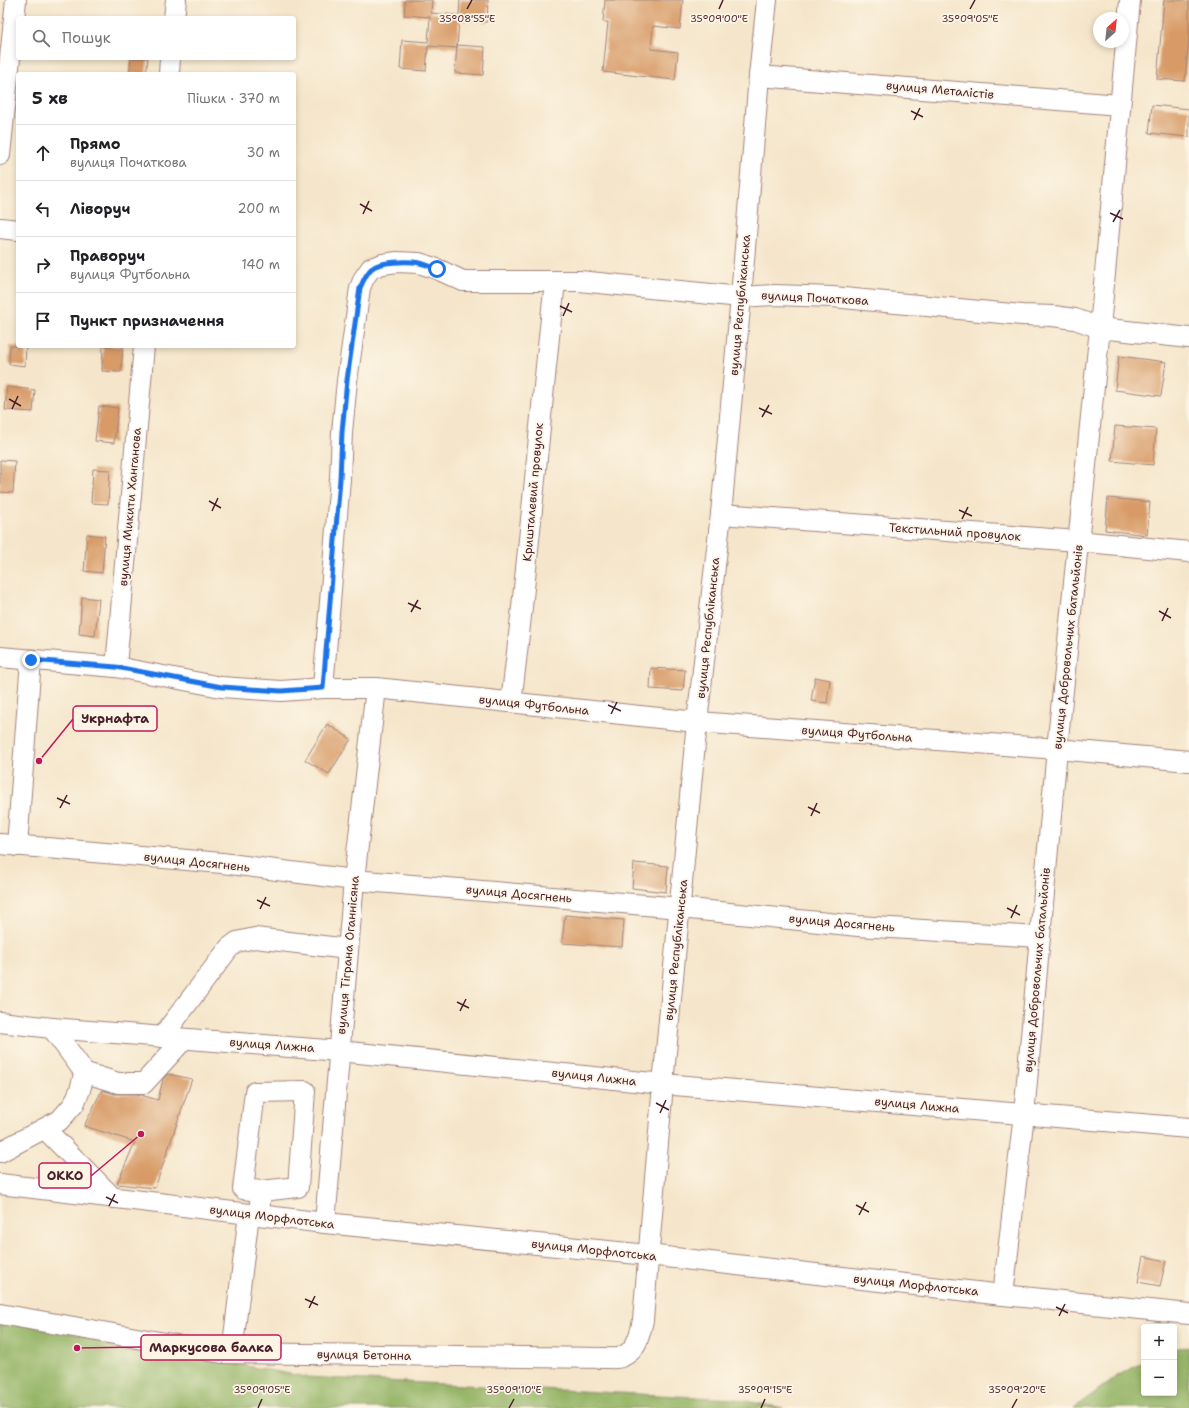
<!DOCTYPE html>
<html lang="uk">
<meta charset="utf-8">
<style>
body{margin:0;font-family:"Shantell Sans",sans-serif;background:#f2f2f2;color:#202124}
.controls{position:absolute;right:12px;bottom:12px;display:grid;overflow:hidden;border-radius:4px;box-shadow:0 2px 6px #0003}
.controls button{width:36px;height:36px;display:grid;place-items:center;padding:0;border:0;border-bottom:1px solid #e0e0e0;background:#fff;color:#202124;font:20px sans-serif}
.compass{position:absolute;left:1093px;top:12px;width:36px;height:36px;border-radius:50%;background:#fff;box-shadow:0 2px 6px #0003;rotate:27deg}
.stop{position:absolute;width:12px;height:12px;margin:-9px;border:3px solid #1a73e8;border-radius:50%;background:#fff}
.stop.end{background:#1a73e8;border-color:#fff;box-shadow:0 1px 4px #0008}
.list{margin:0;padding:0;list-style:none}
h2{display:flex;justify-content:space-between;align-items:center;height:52px;margin:0;padding:0 16px;font-size:17px}
h2 small{font-size:13px;font-weight:400;color:#757577}
.list li{display:grid;grid-template-columns:26px 1fr auto;gap:12px;align-items:center;box-sizing:border-box;height:56px;padding:0 16px;border-top:1px solid #e0e0e0}
.list b{display:block;font-size:15px;white-space:nowrap}
.list p{margin:0;font-size:13px;white-space:nowrap;color:#757577}
.list em{font-size:13px;font-style:normal;color:#757577}
.icon{flex:none;width:22px;height:22px;fill:none;stroke:currentColor;stroke-width:2;stroke-linecap:round;stroke-linejoin:round}
.map{position:relative;flex:none;width:1189px;height:1408px;overflow:hidden}
.search{position:absolute;background:#fff;box-shadow:0 2px 6px #0003;left:16px;top:16px;width:280px;height:44px;display:flex;align-items:center;gap:10px;box-sizing:border-box;padding:0 14px;border-radius:4px;color:#757577;font-size:15px}
.panel{position:absolute;background:#fff;box-shadow:0 2px 6px #0003;left:16px;top:72px;width:280px;height:276px;border-radius:4px}
.map>svg:first-child{display:block}
.forest{fill:#96b568;stroke:#706a4a}
.building{fill:#d89b68}
.lines{fill:none;stroke-linecap:round;stroke-linejoin:round}
.minor-casing{stroke:#a0827b;stroke-width:22}
.minor{stroke:#fff;stroke-width:20}
.route{stroke:#1a73e8;stroke-width:5}
.ticks{fill:none;stroke:#4a1f2b;stroke-width:1.5}
.labels{text-anchor:middle;dominant-baseline:central;stroke-width:3.5;stroke-linejoin:round;paint-order:stroke}
.street-label{font-size:12px;fill:#4a1f2b;stroke:#fcf5e5}
.ticks-label{font-size:10px;text-anchor:middle;fill:#4a1f2b;stroke:#fcf5e5;stroke-width:3.5;stroke-linejoin:round;paint-order:stroke}
.leader{fill:none;stroke:#c2185b;stroke-width:1.5}
.callout-dot{fill:#c2185b;stroke:#fcf5e5;stroke-width:1.5}
.callout{fill:#fcf5e5;stroke:#c2185b;stroke-width:1.5}
.callout-label{font-size:13px;text-anchor:middle;font-weight:bold;fill:#4a1f2b}
</style>
<div class="map">
<svg width="1189" height="1408" viewBox="0 0 1189 1408">
<rect width="100%" height="100%" fill="#fcf5e5"/>
<filter id="ink" filterUnits="userSpaceOnUse"><feTurbulence type="fractalNoise" baseFrequency=".025" numOctaves="2"/><feDisplacementMap in="SourceGraphic" scale="8" xChannelSelector="R" yChannelSelector="G"/><feConvolveMatrix kernelMatrix="1 2 1 2 8 2 1 2 1" color-interpolation-filters="sRGB"/></filter>
<filter id="wash" filterUnits="userSpaceOnUse"><feTurbulence type="fractalNoise" baseFrequency=".012" numOctaves="4" result="noise"/><feDisplacementMap in="SourceGraphic" scale="16" xChannelSelector="R" yChannelSelector="G"/><feGaussianBlur stdDeviation="0.9" result="paint"/><feColorMatrix in="noise" values="0 0 0 0 0 0 0 0 0 0 0 0 0 0 0 0 0 1.4 0 .05"/><feComposite in="paint" operator="in"/></filter>
<g filter="url(#wash)">
<rect width="100%" height="100%" fill="#f5e6cb"/>
<g class="forest">
<path d="M 0,1320 L 306,1377 L 735,1399 L 783,1408 L 0,1408 Z"/>
<path d="M 1189,1346 L 1189,1408 L 1074,1408 L 1117,1376 L 1144,1362 L 1144,1393 L 1174,1393 L 1174,1349 Z"/>
</g>
<g id="blocks">
<g class="building">
<path d="M 405,0 L 432,0 L 431,13 L 459,15 L 460,0 L 488,0 L 487,22 L 459,20 L 457,48 L 428,46 L 426,71 L 400,69 L 402,40 L 428,42 L 430,17 L 404,15 Z"/>
<path d="M 605,0 L 683,0 L 680,29 L 653,26 L 651,49 L 678,52 L 675,80 L 603,72 L 608,22 L 603,22 Z"/>
<path d="M 1164,0 L 1189,0 L 1189,35 L 1185,81 L 1157,79 Z"/>
<path d="M 457,45 L 485,47 L 483,75 L 455,73 Z"/>
<path d="M 131,58 L 148,58 L 146,74 L 129,74 Z"/>
<path d="M 1152,105 L 1189,109 L 1189,137 L 1149,133 Z"/>
<path d="M 10,346 L 26,346 L 25,366 L 9,364 Z"/>
<path d="M 103,346 L 123,346 L 121,372 L 102,371 Z"/>
<path d="M 1119,356 L 1166,362 L 1161,396 L 1115,390 Z"/>
<path d="M 7,387 L 35,390 L 33,412 L 5,410 Z"/>
<path d="M 99,406 L 118,408 L 114,443 L 95,441 Z"/>
<path d="M 1115,426 L 1156,429 L 1153,465 L 1112,461 Z"/>
<path d="M 0,460 L 15,461 L 13,493 L 0,492 Z"/>
<path d="M 93,469 L 110,470 L 108,504 L 91,503 Z"/>
<path d="M 1108,498 L 1150,502 L 1147,535 L 1105,530 Z"/>
<path d="M 87,534 L 105,536 L 102,573 L 84,571 Z"/>
<path d="M 82,597 L 99,599 L 95,636 L 79,634 Z"/>
<path d="M 651,668 L 685,670 L 683,691 L 650,689 Z"/>
<path d="M 815,677 L 830,680 L 827,703 L 811,701 Z"/>
<path d="M 327,724 L 351,739 L 329,774 L 305,760 Z"/>
<path d="M 634,863 L 668,866 L 666,892 L 632,888 Z"/>
<path d="M 565,915 L 624,920 L 622,947 L 562,943 Z"/>
<path d="M 168,1074 L 192,1079 L 155,1188 L 117,1184 L 135,1142 L 84,1126 L 102,1090 L 115,1094 L 137,1094 L 158,1100 L 163,1079 Z"/>
<path d="M 1143,1256 L 1166,1261 L 1160,1286 L 1138,1282 Z"/>
</g>
</g>
</g>
<g filter="url(#ink)">
<use href="#blocks" fill-opacity="0" stroke="#a0827b" stroke-width="1"/>
<g class="lines">
<g class="minor-casing">
<g id="minor">
<path d="M 174,18 L 176,0"/>
<path d="M 169,74 L 170,58"/>
<path d="M 759,76 L 1120,105"/>
<path d="M 0,155 L 16,0"/>
<path d="M 0,228 L 18,230"/>
<path d="M 721,514 L 1078,541 L 1189,552"/>
<path d="M 0,657 L 116,667 L 221,687 L 281,691 L 323,688 L 376,688 L 697,722 L 1057,749 L 1189,761"/>
<path d="M 116,667 L 144,346"/>
<path d="M 323,688 L 340,479 L 342,432 L 347,381 L 360,288 L 364,278 L 371,268 L 383,264 L 397,262 L 419,263 L 437,269 L 463,281 L 579,281 L 741,297 L 775,295 L 833,297 L 1022,315 L 1053,316 L 1075,319 L 1100,328 L 1189,338"/>
<path d="M 511,702 C 529,562 539,422 555,282"/>
<path d="M 0,844 L 222,863 L 354,880 L 680,908 L 858,926 L 1039,937"/>
<path d="M 17,846 L 31,660"/>
<path d="M 0,1022 L 52,1028 L 339,1051 L 663,1084 L 1189,1128"/>
<path d="M 162,1037 L 229,948 L 237,942 L 255,938 L 348,949"/>
<path d="M 83,1072 L 118,1083 L 144,1083 L 184,1039"/>
<path d="M 45,1129 L 113,1198"/>
<path d="M 0,1152 L 60,1120 L 74,1104 L 80,1090 L 84,1075 L 82,1069 L 52,1028"/>
<path d="M 0,1184 L 325,1223 L 648,1255 L 1003,1295 L 1189,1314"/>
<path d="M 259,1215 L 261,1191 L 243,1189 L 255,1092 L 305,1091 L 298,1187 L 261,1191"/>
<path d="M 325,1223 L 354,880 L 376,688"/>
<path d="M 1003,1295 L 1024,1114 L 1057,749 L 1100,328 L 1130,0"/>
<path d="M 0,1314 L 222,1353 L 605,1358 C 610,1358 617,1359 621,1357 C 637,1351 640,1334 643,1320 L 663,1084 L 697,722 L 721,514 L 741,297 L 759,76 L 767,0"/>
<path d="M 232,1353 L 249,1214"/>
</g>
</g>
<use href="#minor" class="minor"/>
</g>
</g>
<g class="lines" filter="url(#ink)">
<path class="route" d="M 31,660 L 116,667 L 222,687 L 281,691 L 323,688 L 340,479 L 342,432 L 347,380 L 360,288 C 363,281 366,274 371,269 C 379,261 409,261 420,263 C 425,264 431,267 437,269"/>
</g>
<path class="ticks" d="M 467,9 L 472,0M 719,9 L 723,0M 970,9 L 975,0M 911,111 L 923,117M 914,120 L 920,108M 360,204 L 372,211M 1110,213 L 1123,219M 363,214 L 369,201M 1113,222 L 1120,210M 560,306 L 572,312M 563,316 L 569,303M 9,399 L 21,406M 759,408 L 772,414M 12,409 L 18,396M 762,417 L 769,405M 209,501 L 221,508M 959,510 L 972,516M 212,511 L 218,498M 962,519 L 968,507M 408,603 L 421,609M 1159,611 L 1171,618M 411,612 L 418,600M 1162,621 L 1168,608M 608,705 L 621,711M 611,714 L 617,702M 57,798 L 70,804M 808,807 L 820,813M 60,808 L 67,795M 811,816 L 817,803M 257,900 L 270,906M 1007,908 L 1020,915M 260,909 L 266,897M 1011,918 L 1017,905M 457,1002 L 469,1008M 460,1011 L 466,999M 656,1103 L 669,1110M 660,1113 L 666,1100M 106,1197 L 118,1203M 856,1205 L 869,1212M 109,1206 L 115,1194M 859,1215 L 866,1202M 305,1299 L 318,1305M 1056,1307 L 1068,1313M 309,1308 L 315,1296M 1059,1316 L 1065,1304M 258,1408 L 262,1399M 509,1408 L 514,1399M 761,1408 L 765,1399M 1012,1408 L 1017,1399"/>
<g class="labels">
<g class="street-label">
<text transform="translate(940 90) rotate(5)">вулиця Металістів</text>
<text transform="translate(815 298) rotate(3)">вулиця Початкова</text>
<text transform="translate(740 305) rotate(-85)">вулиця Республіканська</text>
<text transform="translate(533 492) rotate(-85)">Кришталевий провулок</text>
<text transform="translate(130 507) rotate(-85)">вулиця Микити Ханганова</text>
<text transform="translate(955 532) rotate(4)">Текстильний провулок</text>
<text transform="translate(708 628) rotate(-84)">вулиця Республіканська</text>
<text transform="translate(1068 647) rotate(-84)">вулиця Добровольчих батальйонів</text>
<text transform="translate(534 705) rotate(6)">вулиця Футбольна</text>
<text transform="translate(857 734) rotate(4)">вулиця Футбольна</text>
<text transform="translate(197 862) rotate(6)">вулиця Досягнень</text>
<text transform="translate(519 894) rotate(5)">вулиця Досягнень</text>
<text transform="translate(842 923) rotate(5)">вулиця Досягнень</text>
<text transform="translate(676 950) rotate(-84)">вулиця Республіканська</text>
<text transform="translate(348 955) rotate(-85)">вулиця Тіграна Оганнісяна</text>
<text transform="translate(1037 970) rotate(-85)">вулиця Добровольчих батальйонів</text>
<text transform="translate(272 1045) rotate(4)">вулиця Лижна</text>
<text transform="translate(594 1077) rotate(6)">вулиця Лижна</text>
<text transform="translate(917 1105) rotate(5)">вулиця Лижна</text>
<text transform="translate(272 1217) rotate(7)">вулиця Морфлотська</text>
<text transform="translate(594 1250) rotate(6)">вулиця Морфлотська</text>
<text transform="translate(916 1285) rotate(6)">вулиця Морфлотська</text>
<text transform="translate(364 1355) rotate(1)">вулиця Бетонна</text>
</g>
</g>
<g class="ticks-label">
<text x="467" y="22">35°08'55"E</text>
<text x="719" y="22">35°09'00"E</text>
<text x="970" y="22">35°09'05"E</text>
<text x="262" y="1393">35°09'05"E</text>
<text x="514" y="1393">35°09'10"E</text>
<text x="765" y="1393">35°09'15"E</text>
<text x="1017" y="1393">35°09'20"E</text>
</g>
<path class="leader" d="M39 761L73 719M141 1134L91 1176M77 1348L141 1347"/>
<g class="callout-dot">
<circle cx="39" cy="761" r="4"/>
<circle cx="141" cy="1134" r="4"/>
<circle cx="77" cy="1348" r="4"/>
</g>
<g class="callout">
<rect x="73" y="706" width="84" height="25" rx="4"/>
<rect x="39" y="1163" width="52" height="25" rx="4"/>
<rect x="141" y="1335" width="140" height="25" rx="4"/>
</g>
<g class="callout-label">
<text x="115" y="723">Укрнафта</text>
<text x="65" y="1180">ОККО</text>
<text x="211" y="1352">Маркусова балка</text>
</g>
</svg>
<div class="controls">
<button>+</button>
<button>−</button>
</div>
<svg class="compass" viewBox="-18 -18 36 36"><path d="M0-13l5 13h-10z" fill="#e53935"/><path d="M0 13l5-13h-10z" fill="#757577"/></svg>
<div class="stop" style="left:437px;top:269px"></div>
<div class="stop end" style="left:31px;top:660px"></div>
<div class="search"><svg class="icon" aria-label="search" viewBox="0 0 24 24"><circle cx="10" cy="10" r="6"/><path d="M15 15l6 6"/></svg>Пошук</div>
<section class="panel">
<h2>5 хв<small>Пішки · 370 m</small></h2>
<ul class="list">
<li><svg class="icon" aria-label="ahead" viewBox="0 0 24 24"><path d="M12 20V5M6 11l6-6 6 6"/></svg><div><b>Прямо</b><p>вулиця Початкова</p></div><em>30 m</em></li>
<li><svg class="icon" aria-label="left" viewBox="0 0 24 24"><path d="M17 20v-9H6M10 6l-5 5 5 5"/></svg><div><b>Ліворуч</b></div><em>200 m</em></li>
<li><svg class="icon" aria-label="right" viewBox="0 0 24 24"><path d="M7 20v-9h11M14 6l5 5-5 5"/></svg><div><b>Праворуч</b><p>вулиця Футбольна</p></div><em>140 m</em></li>
<li><svg class="icon" aria-label="arrive" viewBox="0 0 24 24"><path d="M6 21V4h12l-3 4 3 4H6"/></svg><div><b>Пункт призначення</b></div></li>
</ul>
</section>
</div>
